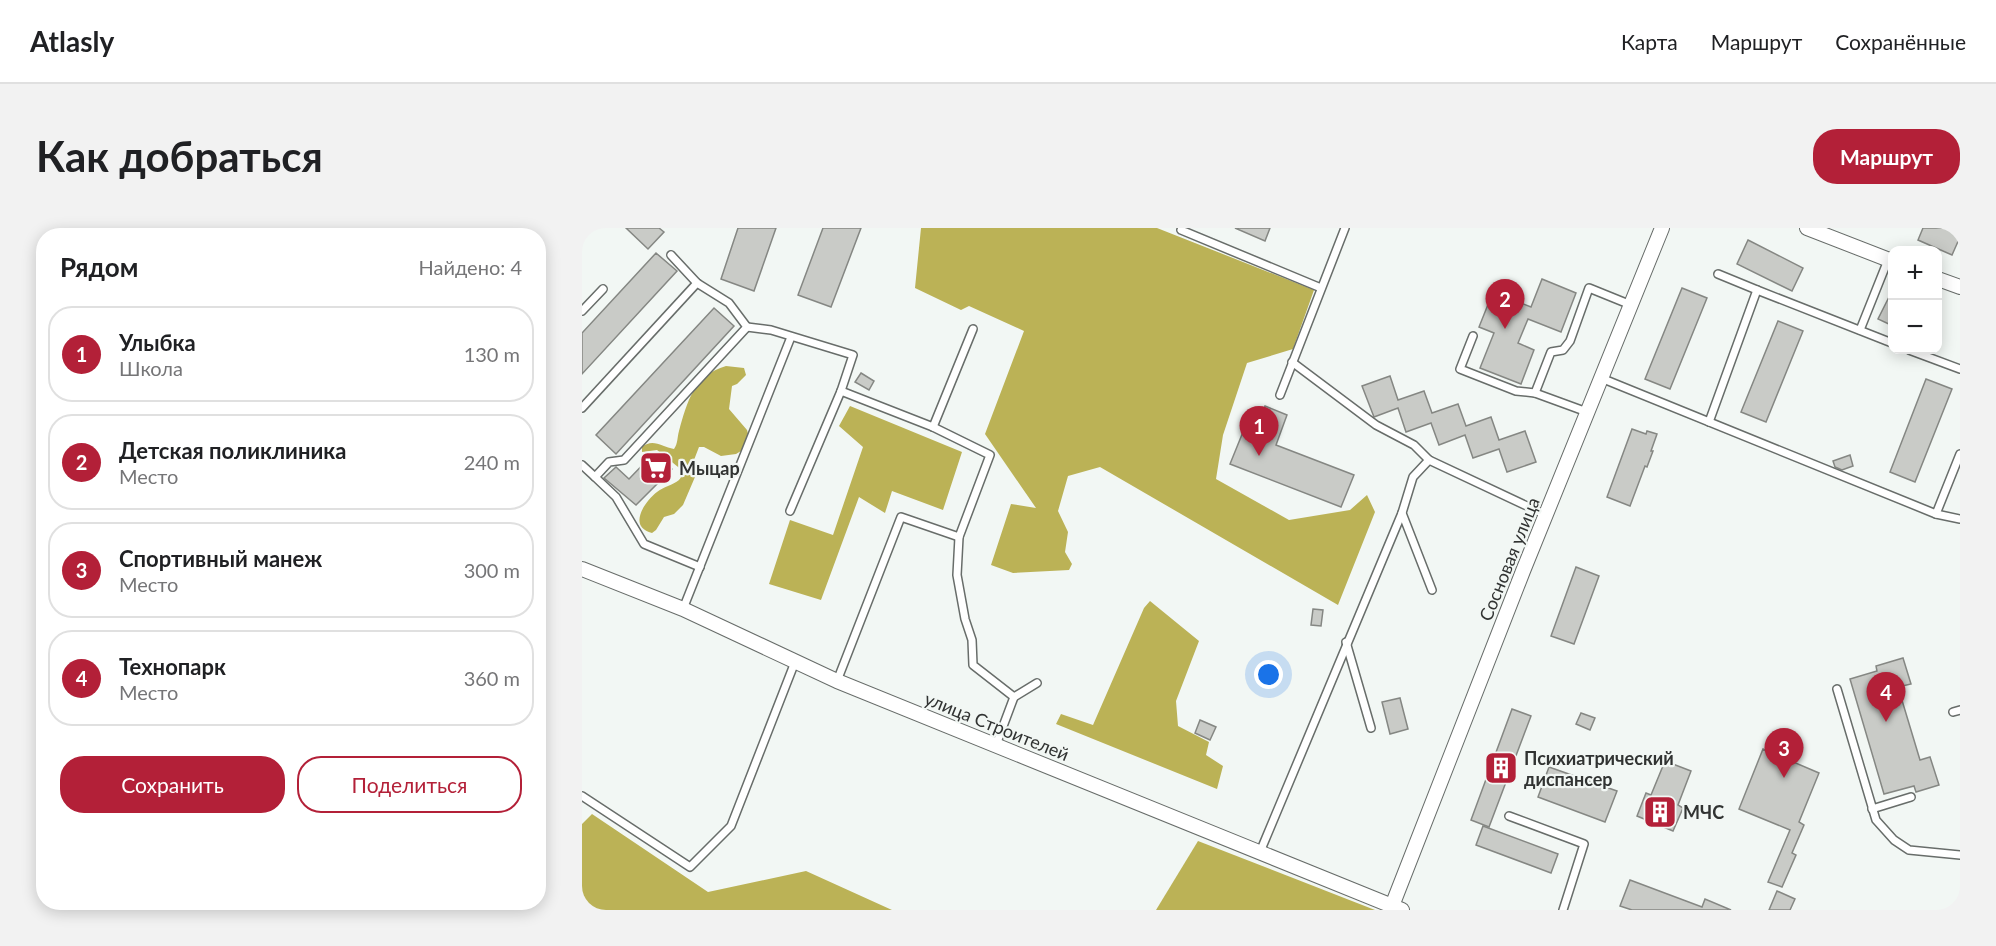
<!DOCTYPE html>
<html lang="ru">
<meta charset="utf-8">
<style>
body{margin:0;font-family:Lato,sans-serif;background:#f2f2f2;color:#202124}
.controls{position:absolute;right:18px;top:18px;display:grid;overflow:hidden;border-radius:12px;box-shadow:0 3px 15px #0003}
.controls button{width:54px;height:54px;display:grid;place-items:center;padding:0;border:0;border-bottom:2px solid #e0e0e0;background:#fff;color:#202124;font:30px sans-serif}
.you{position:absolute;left:687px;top:447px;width:21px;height:21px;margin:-15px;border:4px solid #fff;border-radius:50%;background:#1a73e8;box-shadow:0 0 0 9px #1a73e833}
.badge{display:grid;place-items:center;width:39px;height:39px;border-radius:50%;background:#b32038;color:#fff;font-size:20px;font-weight:700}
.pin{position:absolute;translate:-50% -50px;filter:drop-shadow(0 2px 3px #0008)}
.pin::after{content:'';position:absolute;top:32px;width:21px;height:18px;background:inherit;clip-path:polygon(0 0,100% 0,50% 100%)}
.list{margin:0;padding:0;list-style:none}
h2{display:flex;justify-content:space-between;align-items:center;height:78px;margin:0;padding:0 24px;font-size:26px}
h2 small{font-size:20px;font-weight:400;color:#757577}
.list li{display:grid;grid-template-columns:39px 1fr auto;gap:18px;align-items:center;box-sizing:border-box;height:96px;margin:0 12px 12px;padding:0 12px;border:2px solid #e0e0e0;border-radius:24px}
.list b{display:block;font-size:22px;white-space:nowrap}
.list p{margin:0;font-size:20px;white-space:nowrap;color:#757577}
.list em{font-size:20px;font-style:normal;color:#757577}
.actions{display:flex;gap:12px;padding:18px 24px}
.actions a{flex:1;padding:14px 0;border:2px solid #b32038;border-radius:24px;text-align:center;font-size:21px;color:#b32038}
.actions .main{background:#b32038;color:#fff}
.map{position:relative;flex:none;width:1378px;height:682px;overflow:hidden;border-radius:24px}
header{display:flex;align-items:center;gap:36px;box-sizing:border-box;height:84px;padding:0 30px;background:#fff;border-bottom:2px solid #e0e0e0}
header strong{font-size:28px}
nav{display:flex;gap:33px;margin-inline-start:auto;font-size:21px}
.intro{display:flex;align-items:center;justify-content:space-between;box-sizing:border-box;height:144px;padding:0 36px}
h1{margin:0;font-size:42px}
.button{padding:15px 27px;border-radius:24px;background:#b32038;color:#fff;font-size:21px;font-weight:700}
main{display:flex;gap:36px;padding:0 36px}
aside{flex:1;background:#fff;border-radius:24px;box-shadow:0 3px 15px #0003}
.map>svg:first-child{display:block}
.forest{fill:#bbb256}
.building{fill:#c9cbc7;stroke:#858783;stroke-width:1.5}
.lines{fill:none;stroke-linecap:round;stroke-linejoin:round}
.service-casing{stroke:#686d6a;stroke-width:10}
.minor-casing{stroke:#686d6a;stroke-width:16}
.service{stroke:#fff;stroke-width:7}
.minor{stroke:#fff;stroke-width:14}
.labels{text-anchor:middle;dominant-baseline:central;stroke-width:4.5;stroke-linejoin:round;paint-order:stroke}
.poi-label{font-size:18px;font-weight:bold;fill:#313332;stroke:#f2f7f4;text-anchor:start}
.street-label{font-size:18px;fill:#313332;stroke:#f2f7f4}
</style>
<header>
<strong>Atlasly</strong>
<nav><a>Карта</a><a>Маршрут</a><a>Сохранённые</a></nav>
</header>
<div class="intro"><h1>Как добраться</h1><a class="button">Маршрут</a></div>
<main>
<aside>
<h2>Рядом<small>Найдено: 4</small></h2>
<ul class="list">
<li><span class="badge">1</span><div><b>Улыбка</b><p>Школа</p></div><em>130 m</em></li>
<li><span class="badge">2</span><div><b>Детская поликлиника</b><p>Место</p></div><em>240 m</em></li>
<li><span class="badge">3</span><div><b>Спортивный манеж</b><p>Место</p></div><em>300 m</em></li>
<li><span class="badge">4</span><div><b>Технопарк</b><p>Место</p></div><em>360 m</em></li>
</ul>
<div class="actions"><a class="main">Сохранить</a><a>Поделиться</a></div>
</aside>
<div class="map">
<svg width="1378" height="682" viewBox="0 0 1378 682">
<rect width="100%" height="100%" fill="#f2f7f4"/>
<g class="forest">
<path d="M 339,0 L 575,0 L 732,62 L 711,121 L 665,135 L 641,207 L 634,251 L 707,292 L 768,282 L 785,267 L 793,284 L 756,377 L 518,239 L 486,248 L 476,283 L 486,304 L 483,324 L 490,336 L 487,342 L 431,345 L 409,337 L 429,276 L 454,280 L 403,206 L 442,103 L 387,78 L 379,82 L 333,60 Z"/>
<path d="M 144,138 L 162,140 L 164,147 L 155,156 L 150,158 L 147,181 L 165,202 L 167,209 L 159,223 L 154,226 L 139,228 L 122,219 L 117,219 L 112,232 L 113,249 L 101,277 L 92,286 L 82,289 L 74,302 L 70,305 C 45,299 63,273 75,264 C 81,259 91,257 97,252 C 99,250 100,246 101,243 L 75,222 L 60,224 L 60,219 C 71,210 80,219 92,221 C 96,215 95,210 97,203 C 105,174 112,147 144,138 Z"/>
<path d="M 268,178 L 380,224 L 361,282 L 310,263 L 303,285 L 277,269 L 239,372 L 187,356 L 208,292 L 251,307 L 281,219 L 257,198 Z"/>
<path d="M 568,373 L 617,413 L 594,473 L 596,498 L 627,514 L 624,527 L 641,538 L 635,561 L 474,496 L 479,486 L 511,497 L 562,380 Z"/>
<path d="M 10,586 L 126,664 L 224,643 L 310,682 L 0,682 L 0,596 Z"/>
<path d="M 616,613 L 793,682 L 574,682 Z"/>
</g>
<g class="building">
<path d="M 44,0 L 77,0 L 82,4 L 66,21 Z"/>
<path d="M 156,0 L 194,0 L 172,63 L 139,51 Z"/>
<path d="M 241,0 L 279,0 L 249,79 L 216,67 Z"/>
<path d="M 653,0 L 688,0 L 683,13 Z"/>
<path d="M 1341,0 L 1378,0 L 1378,9 L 1370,27 L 1336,12 Z"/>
<path d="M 1166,12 L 1221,40 L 1210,63 L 1155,36 Z"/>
<path d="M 74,25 L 95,43 L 0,146 L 0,105 Z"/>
<path d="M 960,51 L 994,65 L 979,104 L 946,91 L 936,115 L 952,122 L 939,156 L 898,140 L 912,105 L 897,99 L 911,64 L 949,79 Z"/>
<path d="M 1100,60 L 1125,70 L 1088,161 L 1063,151 Z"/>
<path d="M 1311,61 L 1311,98 L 1296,91 Z"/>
<path d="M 132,80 L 152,98 L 34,226 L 14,207 Z"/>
<path d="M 1196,93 L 1221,103 L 1184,194 L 1159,184 Z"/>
<path d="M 279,145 L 292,153 L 287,162 L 273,154 Z"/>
<path d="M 808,148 L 816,172 L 842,163 L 850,185 L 876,176 L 884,198 L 909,189 L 917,212 L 943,203 L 954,234 L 925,244 L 917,221 L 891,230 L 883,207 L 857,217 L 849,195 L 824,204 L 816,180 L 792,189 L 780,158 Z"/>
<path d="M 1344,151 L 1370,161 L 1333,254 L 1308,244 Z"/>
<path d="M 683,178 L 705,187 L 694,217 L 772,247 L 759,279 L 648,236 L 661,204 L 672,208 Z"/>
<path d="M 1050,201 L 1064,206 L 1065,203 L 1075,206 L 1069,223 L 1071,223 L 1065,239 L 1063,238 L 1048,278 L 1025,269 Z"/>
<path d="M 72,225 L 90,241 L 54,277 L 22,250 L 34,239 L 47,251 Z"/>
<path d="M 1268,227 L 1271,238 L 1260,242 L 1253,239 L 1251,233 Z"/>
<path d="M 994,339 L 1017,348 L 992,416 L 969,408 Z"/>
<path d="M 731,381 L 741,382 L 739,398 L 729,397 Z"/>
<path d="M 1321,430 L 1329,456 L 1316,459 L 1338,532 L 1348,529 L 1357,557 L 1334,564 L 1332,558 L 1302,566 L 1268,451 L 1295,443 L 1294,438 Z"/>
<path d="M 818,470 L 826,501 L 808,506 L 800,474 Z"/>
<path d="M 930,481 L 949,488 L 907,599 L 889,592 Z"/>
<path d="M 999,485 L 1013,490 L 1008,502 L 994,496 Z"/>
<path d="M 618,492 L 634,499 L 628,512 L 613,505 Z"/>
<path d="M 1181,521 L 1237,545 L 1217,594 L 1222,597 L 1210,625 L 1214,627 L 1200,659 L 1186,654 L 1208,602 L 1157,581 Z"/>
<path d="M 1083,533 L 1109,543 L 1096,577 L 1101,580 L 1091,603 L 1055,588 L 1064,565 L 1069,567 Z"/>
<path d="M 967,539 L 1035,563 L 1023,594 L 956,569 Z"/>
<path d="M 901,598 L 976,626 L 969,645 L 894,617 Z"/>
<path d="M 1048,652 L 1120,679 L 1123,671 L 1149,682 L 1050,682 L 1038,678 Z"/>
<path d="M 1195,663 L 1213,671 L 1208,682 L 1187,682 Z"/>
</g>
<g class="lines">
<g class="service-casing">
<g id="service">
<path d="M 600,0 L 599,2 L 739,60"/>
<path d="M 1175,62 L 1310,115"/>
<path d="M 0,83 L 21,61"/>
<path d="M 165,99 L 189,102 L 271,127 L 259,163 L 351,199 L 408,227 L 377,309 L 319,289 L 255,453"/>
<path d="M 1278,102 L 1306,32"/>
<path d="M 891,108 L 878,141 L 934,163 L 953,165 L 1005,184"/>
<path d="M 1327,122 L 1378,141"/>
<path d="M 710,134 L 794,197 L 832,217 L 847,232 L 964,287"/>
<path d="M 1019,150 L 1354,286 L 1378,291"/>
<path d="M 953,165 L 969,124 L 981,122 L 988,113 L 1007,60 L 1049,77"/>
<path d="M 698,167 L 763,0"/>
<path d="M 0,180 L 115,55"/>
<path d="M 1127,194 L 1175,62 L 1136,46"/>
<path d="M 351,199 L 391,101"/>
<path d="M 847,232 L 831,249 L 820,285 L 850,362"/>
<path d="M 0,237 L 13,249 L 27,234 L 42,232 L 165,99 L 147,75 L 115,55 L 89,27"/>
<path d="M 13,249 L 34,269 L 62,316 L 118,339"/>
<path d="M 208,283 L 259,163"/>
<path d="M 1354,286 L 1378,226"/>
<path d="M 377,309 L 375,347 L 383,391 L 390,412 L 391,437 L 432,469 L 414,517"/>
<path d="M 101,381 L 209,109"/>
<path d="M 764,414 L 789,500"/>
<path d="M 1255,461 L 1294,592 L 1312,612 L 1327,622 L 1378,627"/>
<path d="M 432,469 L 455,455"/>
<path d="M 1371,484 L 1378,482"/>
<path d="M 0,568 L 108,639 L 149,598 L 213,434"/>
<path d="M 1290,581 L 1329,569"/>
<path d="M 927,588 L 1002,616 L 981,682"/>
<path d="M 678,624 L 820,285"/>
</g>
</g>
<g class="minor-casing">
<g id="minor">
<path d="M 1225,0 L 1310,33"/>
<path d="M 1356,51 L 1378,59"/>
<path d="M 0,341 L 101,381 L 255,453 L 820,682"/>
<path d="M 810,678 L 941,343 L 1080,0"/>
</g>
</g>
<use href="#service" class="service"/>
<use href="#minor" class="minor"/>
</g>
<defs>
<g id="supermarket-square" transform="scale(1.725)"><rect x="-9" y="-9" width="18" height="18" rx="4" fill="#b32038" stroke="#f2f7f4"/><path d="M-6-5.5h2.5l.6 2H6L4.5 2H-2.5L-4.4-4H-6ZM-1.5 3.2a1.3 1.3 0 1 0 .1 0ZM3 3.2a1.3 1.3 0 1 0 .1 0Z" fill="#fff"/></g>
<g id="building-square" transform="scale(1.725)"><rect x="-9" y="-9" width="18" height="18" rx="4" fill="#b32038" stroke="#f2f7f4"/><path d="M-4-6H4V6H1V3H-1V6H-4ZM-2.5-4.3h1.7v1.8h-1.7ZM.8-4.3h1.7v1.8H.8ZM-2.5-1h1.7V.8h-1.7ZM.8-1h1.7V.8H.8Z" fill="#fff"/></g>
</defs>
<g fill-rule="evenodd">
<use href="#supermarket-square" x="74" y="240"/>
<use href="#building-square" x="919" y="540"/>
<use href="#building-square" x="1078" y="584"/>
</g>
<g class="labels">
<g class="poi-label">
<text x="97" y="240">Мыцар</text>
<text x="942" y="530">Психиатрический<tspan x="942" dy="21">диспансер</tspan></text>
<text x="1101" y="584">МЧС</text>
</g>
<g class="street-label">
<text transform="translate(927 331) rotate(-68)">Сосновая улица</text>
<text transform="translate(415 498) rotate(22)">улица Строителей</text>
</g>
</g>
</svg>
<div class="controls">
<button>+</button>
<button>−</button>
</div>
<div class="you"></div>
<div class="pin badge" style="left:677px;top:228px">1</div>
<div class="pin badge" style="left:923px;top:101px">2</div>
<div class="pin badge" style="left:1202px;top:550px">3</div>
<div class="pin badge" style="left:1304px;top:494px">4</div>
</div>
</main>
